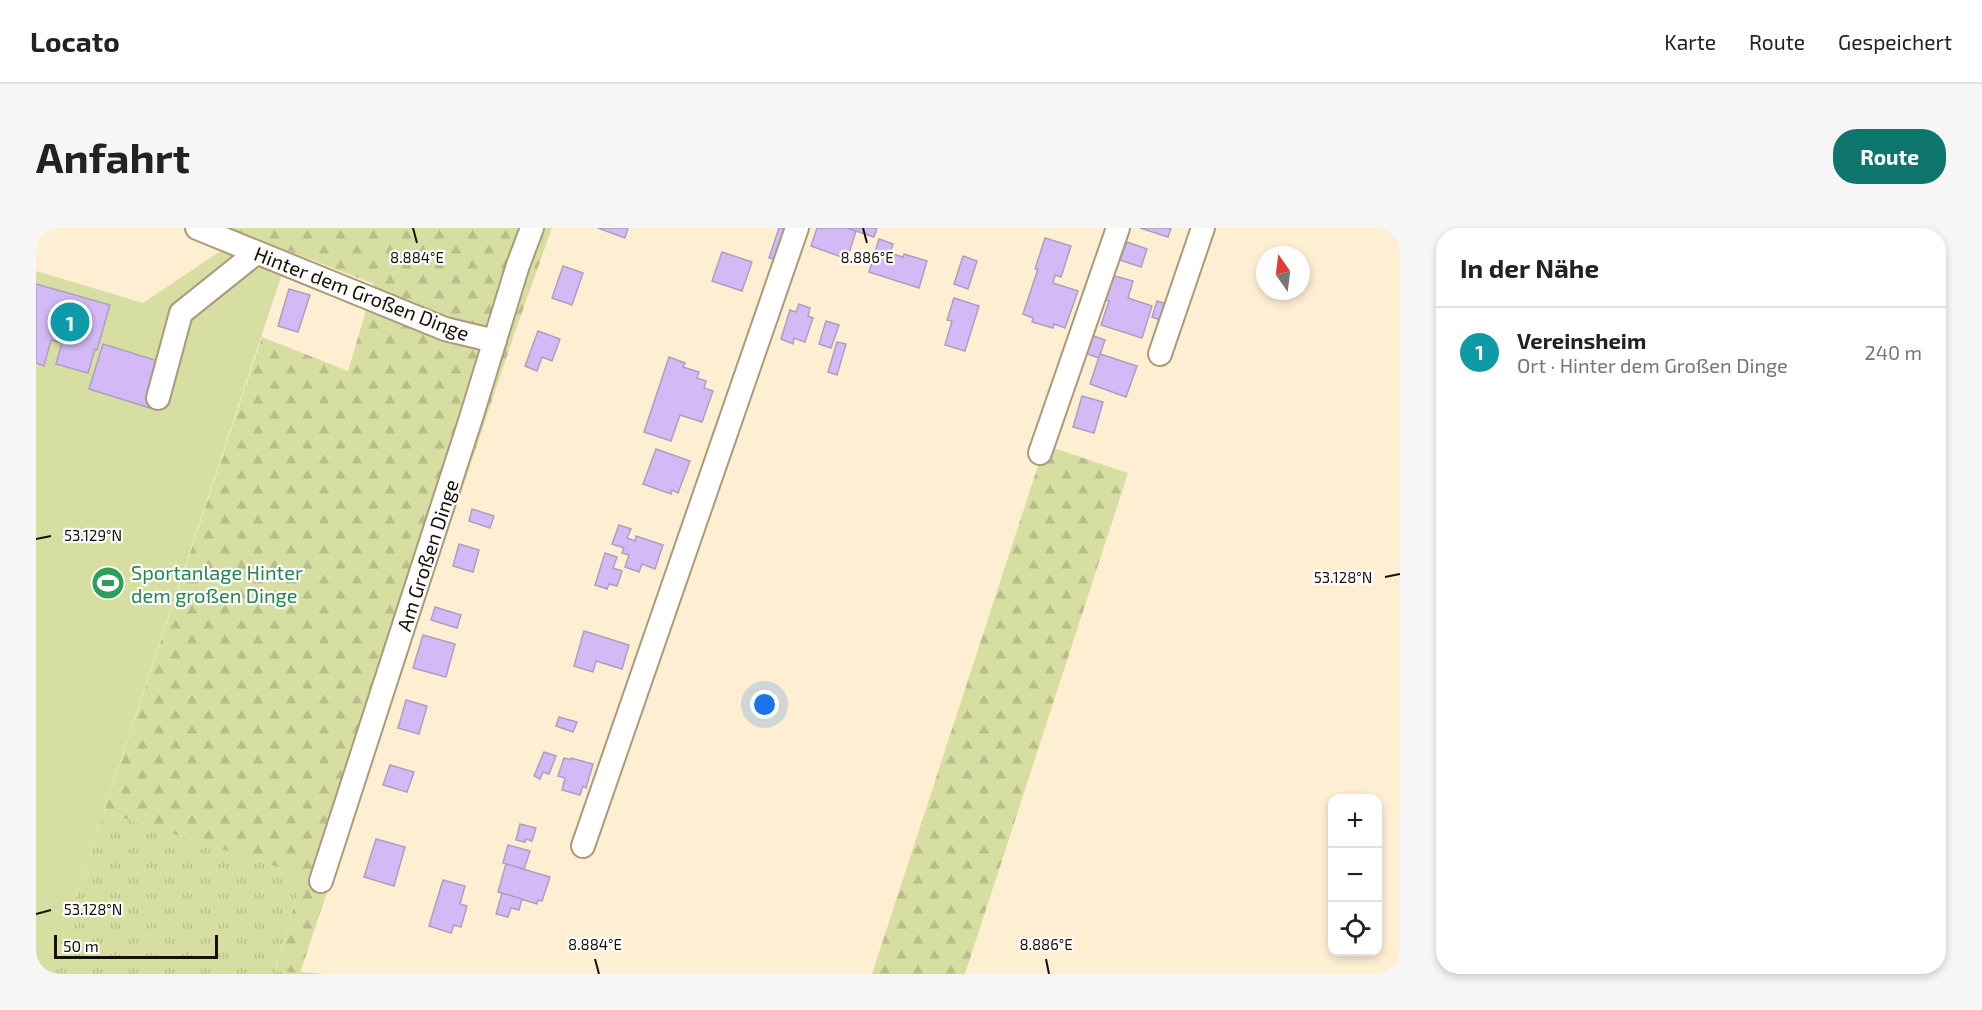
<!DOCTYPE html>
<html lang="de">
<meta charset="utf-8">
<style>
body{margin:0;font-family:"Exo 2",sans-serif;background:#f6f6f6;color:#222}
.controls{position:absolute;right:18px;bottom:18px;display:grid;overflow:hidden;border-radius:12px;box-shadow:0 3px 9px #0003}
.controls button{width:54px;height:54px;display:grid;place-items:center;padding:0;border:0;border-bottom:2px solid #e0e0e0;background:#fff;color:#222;font:30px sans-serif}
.compass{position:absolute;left:1220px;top:18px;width:54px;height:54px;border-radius:50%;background:#fff;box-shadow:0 3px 9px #0003;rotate:346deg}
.scale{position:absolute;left:18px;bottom:15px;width:164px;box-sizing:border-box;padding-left:6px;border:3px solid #171005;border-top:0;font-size:16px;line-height:21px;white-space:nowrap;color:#171005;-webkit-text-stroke:4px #fefefe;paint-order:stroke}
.you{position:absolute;left:729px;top:477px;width:21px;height:21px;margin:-15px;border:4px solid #fff;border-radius:50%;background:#1a73e8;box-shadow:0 0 0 9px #1a73e833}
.badge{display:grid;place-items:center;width:39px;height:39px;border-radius:50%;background:#0f766e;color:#fff;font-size:20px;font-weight:700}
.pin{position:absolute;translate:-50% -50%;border:3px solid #fff;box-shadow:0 2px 6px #0006}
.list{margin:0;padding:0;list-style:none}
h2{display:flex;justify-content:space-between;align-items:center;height:78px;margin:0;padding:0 24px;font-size:26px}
h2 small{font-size:20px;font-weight:400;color:#767676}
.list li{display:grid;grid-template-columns:39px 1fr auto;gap:18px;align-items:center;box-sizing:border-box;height:90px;padding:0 24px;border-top:2px solid #e0e0e0}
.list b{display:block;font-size:22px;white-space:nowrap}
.list p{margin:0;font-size:20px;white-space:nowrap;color:#767676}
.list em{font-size:20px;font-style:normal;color:#767676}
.icon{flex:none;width:33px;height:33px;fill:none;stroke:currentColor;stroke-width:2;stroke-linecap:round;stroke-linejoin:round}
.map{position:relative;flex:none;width:1364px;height:746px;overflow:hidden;border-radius:24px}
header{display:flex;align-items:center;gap:36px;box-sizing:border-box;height:84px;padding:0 30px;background:#fff;border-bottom:2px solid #e0e0e0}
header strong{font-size:28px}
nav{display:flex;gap:33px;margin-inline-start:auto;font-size:21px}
.intro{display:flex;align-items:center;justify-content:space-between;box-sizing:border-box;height:144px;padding:0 36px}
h1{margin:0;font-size:42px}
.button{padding:15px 27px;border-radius:24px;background:#0f766e;color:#fff;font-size:21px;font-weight:700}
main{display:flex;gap:36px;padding:0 36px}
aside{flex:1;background:#fff;border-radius:24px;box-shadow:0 3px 9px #0003}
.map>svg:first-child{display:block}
.grass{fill:url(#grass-tufts)}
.forest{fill:url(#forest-firs)}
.park{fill:#d7dea2}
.building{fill:#d3baf6;stroke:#ad9fc0;stroke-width:1.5}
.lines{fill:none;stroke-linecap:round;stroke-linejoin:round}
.minor-casing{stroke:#ac9a7a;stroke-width:26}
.minor{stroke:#fff;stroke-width:22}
.ticks{fill:none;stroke:#171005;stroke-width:2}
.labels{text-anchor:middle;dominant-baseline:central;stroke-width:4.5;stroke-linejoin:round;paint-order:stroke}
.street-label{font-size:20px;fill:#171005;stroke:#fefefe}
.leisure-label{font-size:20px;fill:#27864d;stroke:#fefefe;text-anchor:start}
.ticks-label{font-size:15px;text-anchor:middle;fill:#171005;stroke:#fefefe;stroke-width:4.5;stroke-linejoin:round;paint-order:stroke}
</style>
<header>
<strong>Locato</strong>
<nav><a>Karte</a><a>Route</a><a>Gespeichert</a></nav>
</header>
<div class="intro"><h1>Anfahrt</h1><a class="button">Route</a></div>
<main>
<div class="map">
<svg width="1364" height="746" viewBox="0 0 1364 746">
<defs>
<pattern id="grass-tufts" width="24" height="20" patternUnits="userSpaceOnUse" patternTransform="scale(1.5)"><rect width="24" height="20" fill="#d7dea2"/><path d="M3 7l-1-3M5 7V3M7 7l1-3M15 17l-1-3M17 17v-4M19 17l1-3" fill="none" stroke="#b8bd8a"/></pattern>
<pattern id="forest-firs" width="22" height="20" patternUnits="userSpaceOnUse" patternTransform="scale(1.5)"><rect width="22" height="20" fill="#d7dea2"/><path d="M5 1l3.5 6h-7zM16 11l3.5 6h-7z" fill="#b8bd8a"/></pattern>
</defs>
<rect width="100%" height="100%" fill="#feefd3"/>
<path class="grass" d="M 68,584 L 267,647 L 239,742 L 289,746 L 14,746 Z"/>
<g class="forest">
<path d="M 193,0 L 516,0 L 478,107 L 264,745 L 239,743 L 267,647 L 68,584 L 226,109 L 312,143 L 338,56 Z"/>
<path d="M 1012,218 L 1092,245 L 929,746 L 836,746 L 1002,238 Z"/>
</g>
<path class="park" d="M 189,20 L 247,43 L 14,746 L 0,746 L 0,43 L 107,75 Z"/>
<g class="building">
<path d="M 562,0 L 592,0 L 589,10 Z"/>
<path d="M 743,0 L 753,0 L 742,32 L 733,30 Z"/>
<path d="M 781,0 L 811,0 L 820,3 L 811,31 L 775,18 Z"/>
<path d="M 811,0 L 841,0 L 838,9 Z"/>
<path d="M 1104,0 L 1135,0 L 1132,9 Z"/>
<path d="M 1009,10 L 1035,18 L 1025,49 L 1019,47 L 1017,55 L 1042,63 L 1029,100 L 1018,96 L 1017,100 L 996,94 L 997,90 L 987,86 L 1002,41 L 999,41 Z"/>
<path d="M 843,11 L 857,16 L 854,25 L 867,29 L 868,26 L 891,33 L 883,60 L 833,44 Z"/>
<path d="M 1091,14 L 1111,21 L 1105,39 L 1084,32 Z"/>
<path d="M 686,24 L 716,34 L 706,63 L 676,53 Z"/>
<path d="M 927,28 L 941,33 L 932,61 L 918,56 Z"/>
<path d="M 527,38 L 547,45 L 536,77 L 516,70 Z"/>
<path d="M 1075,47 L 1097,53 L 1092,70 L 1116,78 L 1106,110 L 1065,97 L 1073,73 L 1067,71 Z"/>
<path d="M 0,56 L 74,77 L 61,122 L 59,121 L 52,145 L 20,136 L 26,115 L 15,112 L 8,138 L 0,135 Z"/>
<path d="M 253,61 L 274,67 L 262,104 L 242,98 Z"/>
<path d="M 918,70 L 943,78 L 929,123 L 909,117 L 916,93 L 911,92 Z"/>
<path d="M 1121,73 L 1134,77 L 1129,94 L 1116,89 Z"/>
<path d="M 763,76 L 774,80 L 772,88 L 777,90 L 769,114 L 758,110 L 757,116 L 745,111 L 754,82 L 760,84 Z"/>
<path d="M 790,93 L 803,97 L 795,120 L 783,116 Z"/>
<path d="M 502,103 L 524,111 L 516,133 L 506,129 L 501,143 L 489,138 Z"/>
<path d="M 1052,106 L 1069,112 L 1063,130 L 1046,124 Z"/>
<path d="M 801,114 L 810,116 L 801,147 L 792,144 Z"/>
<path d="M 67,116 L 128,135 L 114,180 L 53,161 Z"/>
<path d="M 1064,126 L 1101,138 L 1090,169 L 1054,156 Z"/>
<path d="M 633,129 L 649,135 L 647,139 L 663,144 L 661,150 L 670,153 L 668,160 L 677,163 L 666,194 L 644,187 L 635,213 L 608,204 Z"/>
<path d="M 1046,168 L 1067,174 L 1058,205 L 1037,199 Z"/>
<path d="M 620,221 L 654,233 L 642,265 L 636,262 L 635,266 L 607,256 Z"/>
<path d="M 436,281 L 458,288 L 454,300 L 433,293 Z"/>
<path d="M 583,297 L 595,301 L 591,310 L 599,313 L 600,308 L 627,317 L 619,341 L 606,336 L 603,344 L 589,339 L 593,327 L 586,325 L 588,320 L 576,316 Z"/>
<path d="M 423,316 L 443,322 L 437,344 L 417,338 Z"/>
<path d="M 569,325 L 581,329 L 577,340 L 586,343 L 581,358 L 573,356 L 571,361 L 559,357 Z"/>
<path d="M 399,379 L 425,387 L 421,400 L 395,392 Z"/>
<path d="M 548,403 L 593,417 L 586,441 L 560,433 L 557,444 L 538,438 Z"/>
<path d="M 387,407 L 419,416 L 410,449 L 377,440 Z"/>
<path d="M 370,472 L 391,478 L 383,506 L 362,500 Z"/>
<path d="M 523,489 L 541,494 L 537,504 L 520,498 Z"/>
<path d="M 508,524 L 520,528 L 513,546 L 507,544 L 504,551 L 498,548 Z"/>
<path d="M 528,530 L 535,532 L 535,530 L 557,536 L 550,560 L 547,558 L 544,567 L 526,562 L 529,550 L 522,548 Z"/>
<path d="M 354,537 L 378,544 L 371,564 L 347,557 Z"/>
<path d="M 484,596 L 500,600 L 496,613 L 490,611 L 489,614 L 480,612 Z"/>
<path d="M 340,611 L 369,619 L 358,658 L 328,649 Z"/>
<path d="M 472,617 L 494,623 L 488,641 L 467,635 Z"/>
<path d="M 470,636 L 514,649 L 506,673 L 502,672 L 501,676 L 462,664 Z"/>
<path d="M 407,652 L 429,658 L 424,676 L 431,678 L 425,699 L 418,697 L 415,705 L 393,698 Z"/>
<path d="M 466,665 L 486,671 L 483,682 L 475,680 L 472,689 L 460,686 Z"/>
</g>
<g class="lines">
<g class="minor-casing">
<g id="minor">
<path d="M 161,0 L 409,101 L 459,113"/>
<path d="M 1124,126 L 1167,0"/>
<path d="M 122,170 L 145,85 L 220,25"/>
<path d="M 1004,225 L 1082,0"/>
<path d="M 547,618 L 761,0"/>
<path d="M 285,653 L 435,190 L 482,37 L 496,0"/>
</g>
</g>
<use href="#minor" class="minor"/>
</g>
<path class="ticks" d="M 377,0 L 381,15M 827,0 L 831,15M 0,311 L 15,308M 1349,349 L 1364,346M 0,686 L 15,682M 559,731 L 563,746M 1010,731 L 1013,746"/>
<defs>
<g id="stadium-disc" transform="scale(1.725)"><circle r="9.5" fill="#2e9e5b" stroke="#fefefe"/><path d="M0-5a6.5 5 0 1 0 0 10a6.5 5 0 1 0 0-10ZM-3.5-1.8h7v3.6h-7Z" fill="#fff"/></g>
</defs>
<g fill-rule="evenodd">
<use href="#stadium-disc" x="72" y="355"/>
</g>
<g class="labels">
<g class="street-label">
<text transform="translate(326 65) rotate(21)">Hinter dem Großen Dinge</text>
<text transform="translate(391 327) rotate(-72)">Am Großen Dinge</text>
</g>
<g class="leisure-label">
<text x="95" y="344">Sportanlage Hinter<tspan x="95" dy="23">dem großen Dinge</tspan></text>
</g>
</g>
<g class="ticks-label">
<text x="381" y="35">8.884°E</text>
<text x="831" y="35">8.886°E</text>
<text x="57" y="313">53.129°N</text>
<text x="1307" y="355">53.128°N</text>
<text x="57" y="687">53.128°N</text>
<text x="559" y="722">8.884°E</text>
<text x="1010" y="722">8.886°E</text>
</g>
</svg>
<div class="controls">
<button>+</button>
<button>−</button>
<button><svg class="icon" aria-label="locate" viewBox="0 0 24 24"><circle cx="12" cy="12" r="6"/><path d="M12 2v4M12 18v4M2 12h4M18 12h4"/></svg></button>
</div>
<svg class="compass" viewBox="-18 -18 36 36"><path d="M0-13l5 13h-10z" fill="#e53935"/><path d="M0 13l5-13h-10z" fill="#767676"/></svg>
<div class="scale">50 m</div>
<div class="you"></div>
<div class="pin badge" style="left:34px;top:94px;background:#0f9aa8">1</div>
</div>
<aside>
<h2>In der Nähe<small></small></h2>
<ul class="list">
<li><span class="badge" style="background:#0f9aa8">1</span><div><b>Vereinsheim</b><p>Ort · Hinter dem Großen Dinge</p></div><em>240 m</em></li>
</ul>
</aside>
</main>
